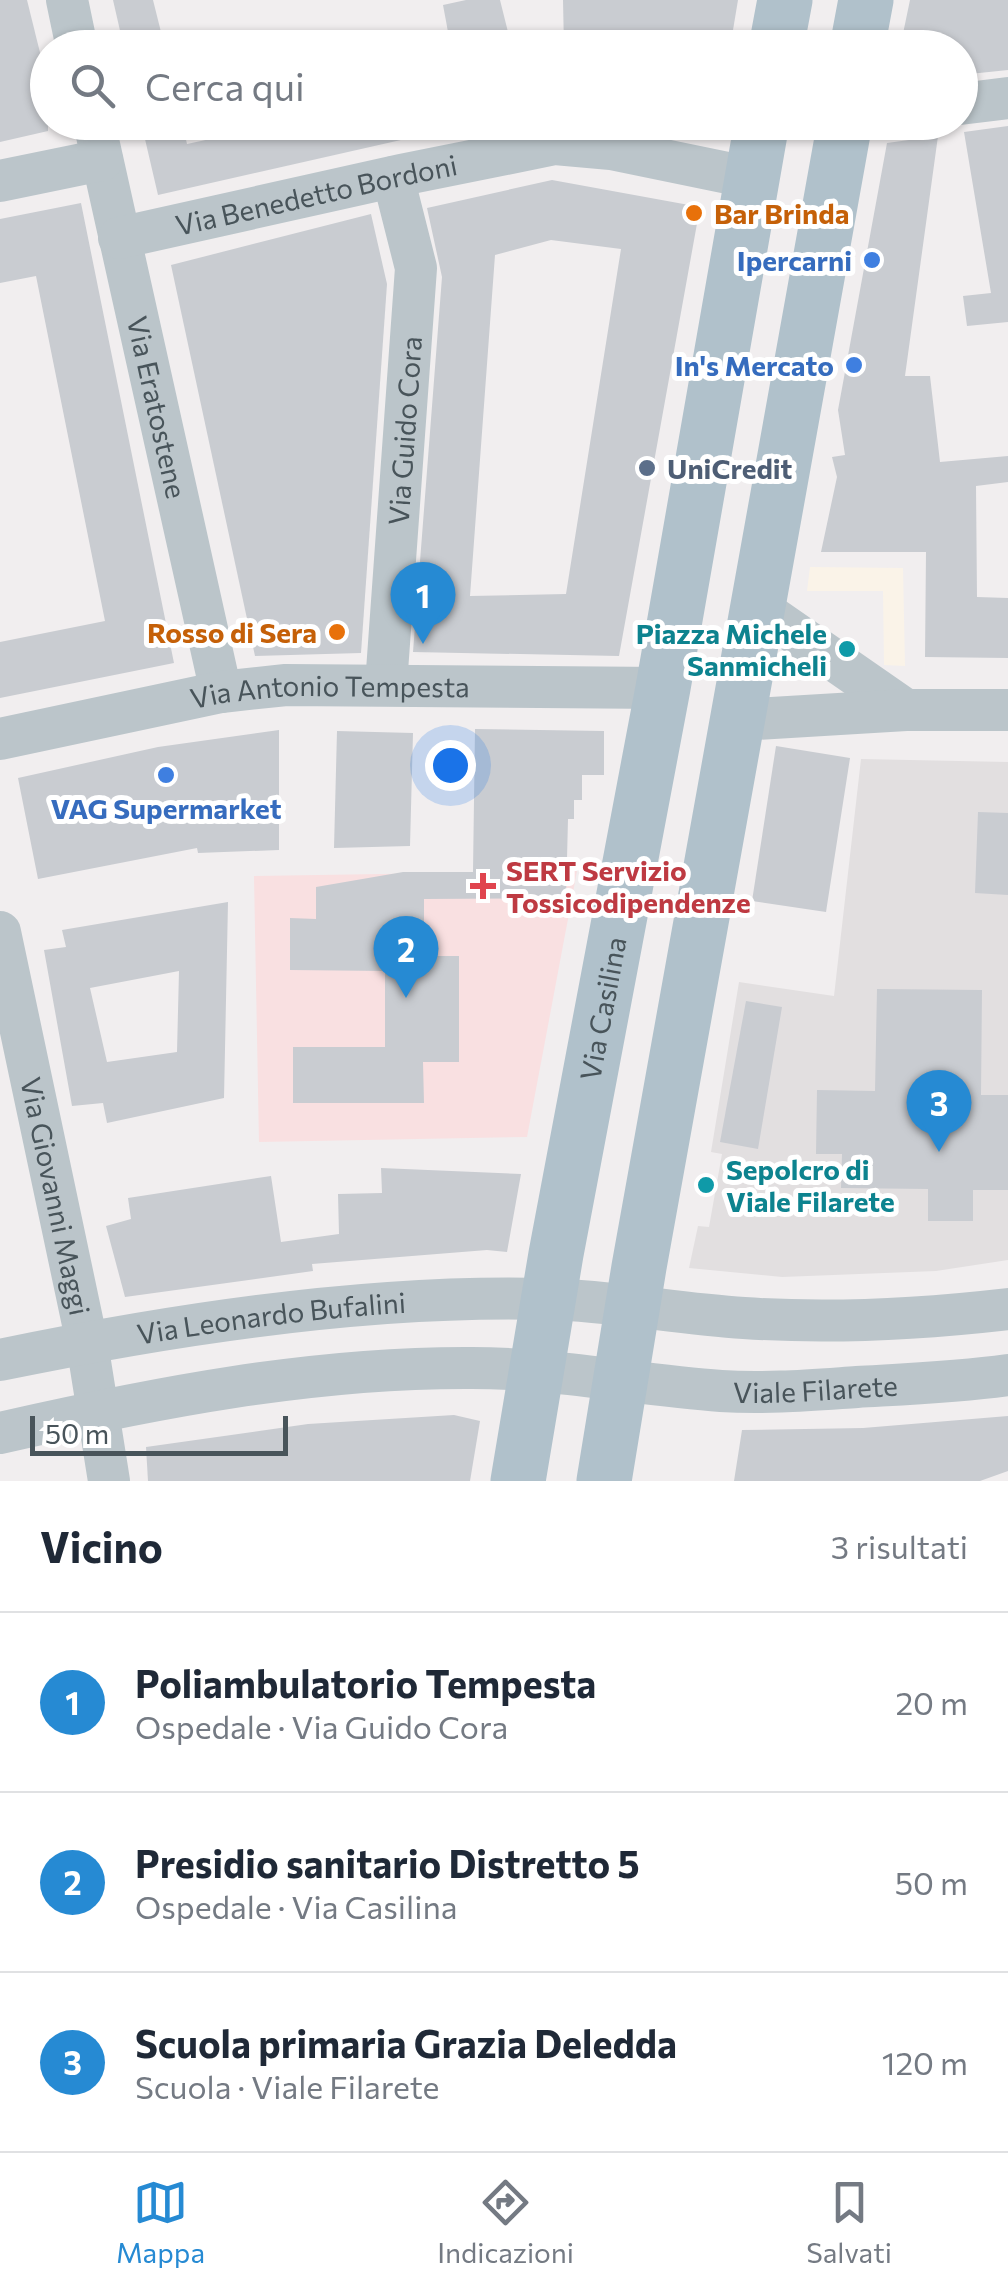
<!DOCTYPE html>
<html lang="it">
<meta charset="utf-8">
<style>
body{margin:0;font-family:Commissioner,sans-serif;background:#f6f6f7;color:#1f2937}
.scale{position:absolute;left:30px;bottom:25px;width:258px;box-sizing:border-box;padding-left:10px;border:5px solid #48545a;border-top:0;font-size:28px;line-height:35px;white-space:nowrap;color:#48545a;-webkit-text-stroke:8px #fff;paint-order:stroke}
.you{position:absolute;left:450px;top:765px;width:35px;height:35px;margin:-25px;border:8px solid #fff;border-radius:50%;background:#1a73e8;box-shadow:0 0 0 15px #1a73e833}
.badge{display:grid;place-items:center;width:65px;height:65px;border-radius:50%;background:#268ad3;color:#fff;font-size:32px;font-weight:700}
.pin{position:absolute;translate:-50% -82px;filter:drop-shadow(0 2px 5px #0008)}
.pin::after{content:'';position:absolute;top:52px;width:35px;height:30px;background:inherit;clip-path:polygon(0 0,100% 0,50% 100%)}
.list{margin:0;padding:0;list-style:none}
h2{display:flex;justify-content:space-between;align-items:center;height:130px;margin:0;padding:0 40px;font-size:42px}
h2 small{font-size:32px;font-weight:400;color:#747a83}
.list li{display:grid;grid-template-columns:65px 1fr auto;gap:30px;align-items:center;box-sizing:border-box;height:180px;padding:0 40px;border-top:2px solid #e0e1e3}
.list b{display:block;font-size:38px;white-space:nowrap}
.list p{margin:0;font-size:32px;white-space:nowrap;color:#747a83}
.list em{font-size:32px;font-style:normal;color:#747a83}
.icon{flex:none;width:55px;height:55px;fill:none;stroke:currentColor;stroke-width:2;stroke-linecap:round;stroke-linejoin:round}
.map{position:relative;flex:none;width:1008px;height:1481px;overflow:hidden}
.search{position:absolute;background:#fff;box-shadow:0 2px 8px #0004;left:30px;right:30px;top:30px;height:110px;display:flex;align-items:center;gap:25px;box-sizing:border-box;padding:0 35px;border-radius:55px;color:#747a83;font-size:38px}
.sheet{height:670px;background:#fff}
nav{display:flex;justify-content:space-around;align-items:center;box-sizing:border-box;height:140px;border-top:2px solid #e0e1e3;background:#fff;font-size:28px;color:#747a83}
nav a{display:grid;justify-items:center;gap:5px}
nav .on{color:#268ad3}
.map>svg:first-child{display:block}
.commercial{fill:#faf3e8}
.education{fill:#e2dfe0}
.medical{fill:#f9e0e1}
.building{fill:#c9ccd1;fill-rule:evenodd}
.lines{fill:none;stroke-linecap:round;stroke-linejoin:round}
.minor{stroke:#bbc5ca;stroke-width:42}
.major{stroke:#b0c1cb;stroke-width:55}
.food-dot{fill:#e8710a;stroke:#fff;stroke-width:4}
.shop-dot{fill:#3f7fe0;stroke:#fff;stroke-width:4}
.service-dot{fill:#5c6f8a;stroke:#fff;stroke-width:4}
.culture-dot{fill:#0f9aa8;stroke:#fff;stroke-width:4}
.health-dot{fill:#e0444e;stroke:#fff;stroke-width:4}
.labels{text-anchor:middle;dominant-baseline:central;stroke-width:10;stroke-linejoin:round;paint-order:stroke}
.street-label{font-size:28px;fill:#48545a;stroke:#fff}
.food-label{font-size:28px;font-weight:bold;fill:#c56008;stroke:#fff;text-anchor:start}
.shop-label{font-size:28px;font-weight:bold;fill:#366cbe;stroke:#fff;text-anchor:end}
.service-label{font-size:28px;font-weight:bold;fill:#4e5e75;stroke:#fff;text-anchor:start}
.culture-label{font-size:28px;font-weight:bold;fill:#0d838f;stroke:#fff;text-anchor:end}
.health-label{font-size:28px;font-weight:bold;fill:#be3a42;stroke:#fff;text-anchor:start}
</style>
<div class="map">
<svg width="1008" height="1481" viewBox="0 0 1008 1481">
<rect width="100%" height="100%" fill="#f1eeef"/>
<path class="commercial" d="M 810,567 L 903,568 L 905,666 L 884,665 L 883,591 L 807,591 Z"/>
<path class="education" d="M 861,759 L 1008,762 L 1008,1260 L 936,1271 L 782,1277 L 689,1268 L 698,1226 L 709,1227 L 722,1154 L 711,1152 L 739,982 L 834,996 Z"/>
<path class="medical" d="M 577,871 L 527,1137 L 259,1142 L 254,876 Z"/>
<g class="building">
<path d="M 0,0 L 27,0 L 48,85 L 48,131 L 0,142 Z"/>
<path d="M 113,0 L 153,0 L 165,48 L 124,48 Z"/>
<path d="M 466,0 L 500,0 L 512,48 L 451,48 L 443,5 Z"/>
<path d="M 563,0 L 738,0 L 730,48 L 564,48 Z"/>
<path d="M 910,0 L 1008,0 L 1008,70 L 960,75 L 960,48 L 900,48 Z"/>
<path d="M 141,122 L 182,122 L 187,144 L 252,130 L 259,122 L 422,122 L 423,135 L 158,195 Z"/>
<path d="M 1008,126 L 1008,322 L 967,326 L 963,296 L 991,293 L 964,132 Z"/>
<path d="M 938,136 L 905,376 L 930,376 L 940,462 L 1008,456 L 1008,482 L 976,486 L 977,597 L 1008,598 L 1008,658 L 925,657 L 926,552 L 821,552 L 837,477 L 832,457 L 845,455 L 838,410 L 887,143 Z"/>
<path d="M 552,180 L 700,207 L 619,656 L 413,652 L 442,277 L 427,208 ZM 551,240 L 621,249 L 566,594 L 470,596 L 495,255 Z"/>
<path d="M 81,203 L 174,663 L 0,698 L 0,642 L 105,621 L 36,276 L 0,283 L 0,219 Z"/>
<path d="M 371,214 L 387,284 L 361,653 L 255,656 L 171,265 Z"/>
<path d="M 475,729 L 604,731 L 604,775 L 582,775 L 582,800 L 574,800 L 574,819 L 568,819 L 566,898 L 424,899 L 424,956 L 459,956 L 459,1062 L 423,1062 L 424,1103 L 293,1103 L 293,1047 L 385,1047 L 385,971 L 290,970 L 290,918 L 316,919 L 316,887 L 403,872 L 473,872 Z"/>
<path d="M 279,730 L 279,850 L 198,853 L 197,848 L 38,879 L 18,778 L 158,747 Z"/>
<path d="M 337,731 L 413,733 L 410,846 L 334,848 Z"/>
<path d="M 776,746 L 850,758 L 826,912 L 752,901 Z"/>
<path d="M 978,812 L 1008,813 L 1008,895 L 975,893 Z"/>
<path d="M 228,902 L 224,1098 L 107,1123 L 103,1103 L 72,1106 L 44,950 L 66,947 L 62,930 ZM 179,971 L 177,1052 L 107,1062 L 90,988 Z"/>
<path d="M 877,989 L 982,990 L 981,1095 L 1008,1095 L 1008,1190 L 973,1190 L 973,1221 L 928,1221 L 928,1189 L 841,1188 L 842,1154 L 816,1154 L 817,1090 L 875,1091 Z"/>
<path d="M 746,1001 L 782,1007 L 758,1149 L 720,1142 Z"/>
<path d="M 381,1168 L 521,1174 L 507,1252 L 487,1250 L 312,1264 L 313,1271 L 125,1297 L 106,1226 L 131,1219 L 128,1198 L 271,1176 L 281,1242 L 339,1234 L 338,1194 L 382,1193 Z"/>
<path d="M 454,1415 L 480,1421 L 470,1481 L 148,1481 L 146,1447 L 308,1424 Z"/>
<path d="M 1008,1416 L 1008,1471 L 980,1481 L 734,1481 L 742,1430 L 863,1428 Z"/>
</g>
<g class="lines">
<g class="minor">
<path d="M 67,0 L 77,48"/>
<path d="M 960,104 L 1008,98"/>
<path id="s1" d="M 94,122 L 221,692"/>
<path d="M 0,181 L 102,160"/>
<path id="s2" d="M 119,238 L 401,175 L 555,144 L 611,149 L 752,178"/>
<path d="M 759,608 L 906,710"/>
<path id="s3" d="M 386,685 L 416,268 L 393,177"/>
<path d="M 739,720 L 906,710 L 1008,710"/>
<path id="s4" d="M 0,739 L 221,692 L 286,685 L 663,688"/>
<path id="s5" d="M 0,932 L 87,1343 L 109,1481"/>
<path id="s6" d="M 0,1360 C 173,1324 371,1294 548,1299 C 614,1301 678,1314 744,1318 C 832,1324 921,1319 1008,1309"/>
<path id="s7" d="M 0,1433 C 154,1398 313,1367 472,1368 C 556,1368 637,1385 721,1391 C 766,1394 812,1390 857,1387 C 908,1384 958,1382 1008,1375"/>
</g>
<g class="major">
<path d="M 776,48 L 785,0"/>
<path d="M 857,48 L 866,0"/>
<path id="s8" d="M 518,1481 L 556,1254 L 663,688 L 762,122"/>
<path d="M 604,1481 L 639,1267 L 845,122"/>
</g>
</g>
<g class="food-dot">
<circle cx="694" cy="213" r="10"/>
<circle cx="337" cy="632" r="10"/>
</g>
<g class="shop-dot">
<circle cx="872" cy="260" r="10"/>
<circle cx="854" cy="365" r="10"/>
<circle cx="166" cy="775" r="10"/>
</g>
<circle class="service-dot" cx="647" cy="468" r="10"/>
<g class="culture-dot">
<circle cx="847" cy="649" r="10"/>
<circle cx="706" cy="1185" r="10"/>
</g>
<path class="health-dot" d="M478 871h10v10h10v10h-10v10h-10v-10h-10v-10h10z"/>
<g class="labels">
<g class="street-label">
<text stroke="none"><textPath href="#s2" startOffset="202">Via Benedetto Bordoni</textPath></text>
<text stroke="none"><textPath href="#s1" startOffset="292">Via Eratostene</textPath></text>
<text stroke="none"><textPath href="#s3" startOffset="255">Via Guido Cora</textPath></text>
<text stroke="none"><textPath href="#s4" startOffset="335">Via Antonio Tempesta</textPath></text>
<text stroke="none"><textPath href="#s8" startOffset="480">Via Casilina</textPath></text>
<text stroke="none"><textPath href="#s5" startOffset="270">Via Giovanni Maggi</textPath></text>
<text stroke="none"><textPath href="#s6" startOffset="275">Via Leonardo Bufalini</textPath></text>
<text stroke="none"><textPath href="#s7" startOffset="822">Viale Filarete</textPath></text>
</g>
<g class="food-label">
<text x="714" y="213">Bar Brinda</text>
<text x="317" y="632" text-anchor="end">Rosso di Sera</text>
</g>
<g class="shop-label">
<text x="852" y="260">Ipercarni</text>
<text x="834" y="365">In's Mercato</text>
<text x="166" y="808" text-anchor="middle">VAG Supermarket</text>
</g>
<g class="service-label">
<text x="667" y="468">UniCredit</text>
</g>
<g class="culture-label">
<text x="827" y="633">Piazza Michele<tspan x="827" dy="32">Sanmicheli</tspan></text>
<text x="726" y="1169" text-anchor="start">Sepolcro di<tspan x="726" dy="32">Viale Filarete</tspan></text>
</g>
<g class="health-label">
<text x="506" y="870">SERT Servizio<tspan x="506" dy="32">Tossicodipendenze</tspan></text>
</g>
</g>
</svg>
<div class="scale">50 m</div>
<div class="you"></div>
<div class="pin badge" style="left:423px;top:644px">1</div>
<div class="pin badge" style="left:406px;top:998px">2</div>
<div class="pin badge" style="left:939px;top:1152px">3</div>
<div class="search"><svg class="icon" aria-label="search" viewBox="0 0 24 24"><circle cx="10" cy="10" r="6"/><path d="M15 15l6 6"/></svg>Cerca qui</div>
</div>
<section class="sheet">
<h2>Vicino<small>3 risultati</small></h2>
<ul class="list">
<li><span class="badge">1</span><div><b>Poliambulatorio Tempesta</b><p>Ospedale · Via Guido Cora</p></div><em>20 m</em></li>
<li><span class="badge">2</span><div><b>Presidio sanitario Distretto 5</b><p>Ospedale · Via Casilina</p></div><em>50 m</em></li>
<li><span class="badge">3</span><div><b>Scuola primaria Grazia Deledda</b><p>Scuola · Viale Filarete</p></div><em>120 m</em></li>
</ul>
</section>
<nav>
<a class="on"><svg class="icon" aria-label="map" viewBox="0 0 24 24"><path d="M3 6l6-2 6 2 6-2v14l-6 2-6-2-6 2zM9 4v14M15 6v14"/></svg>Mappa</a>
<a><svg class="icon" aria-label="directions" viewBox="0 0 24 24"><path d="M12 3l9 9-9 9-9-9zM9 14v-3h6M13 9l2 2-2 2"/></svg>Indicazioni</a>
<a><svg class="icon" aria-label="saved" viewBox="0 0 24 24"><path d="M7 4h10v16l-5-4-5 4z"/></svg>Salvati</a>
</nav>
